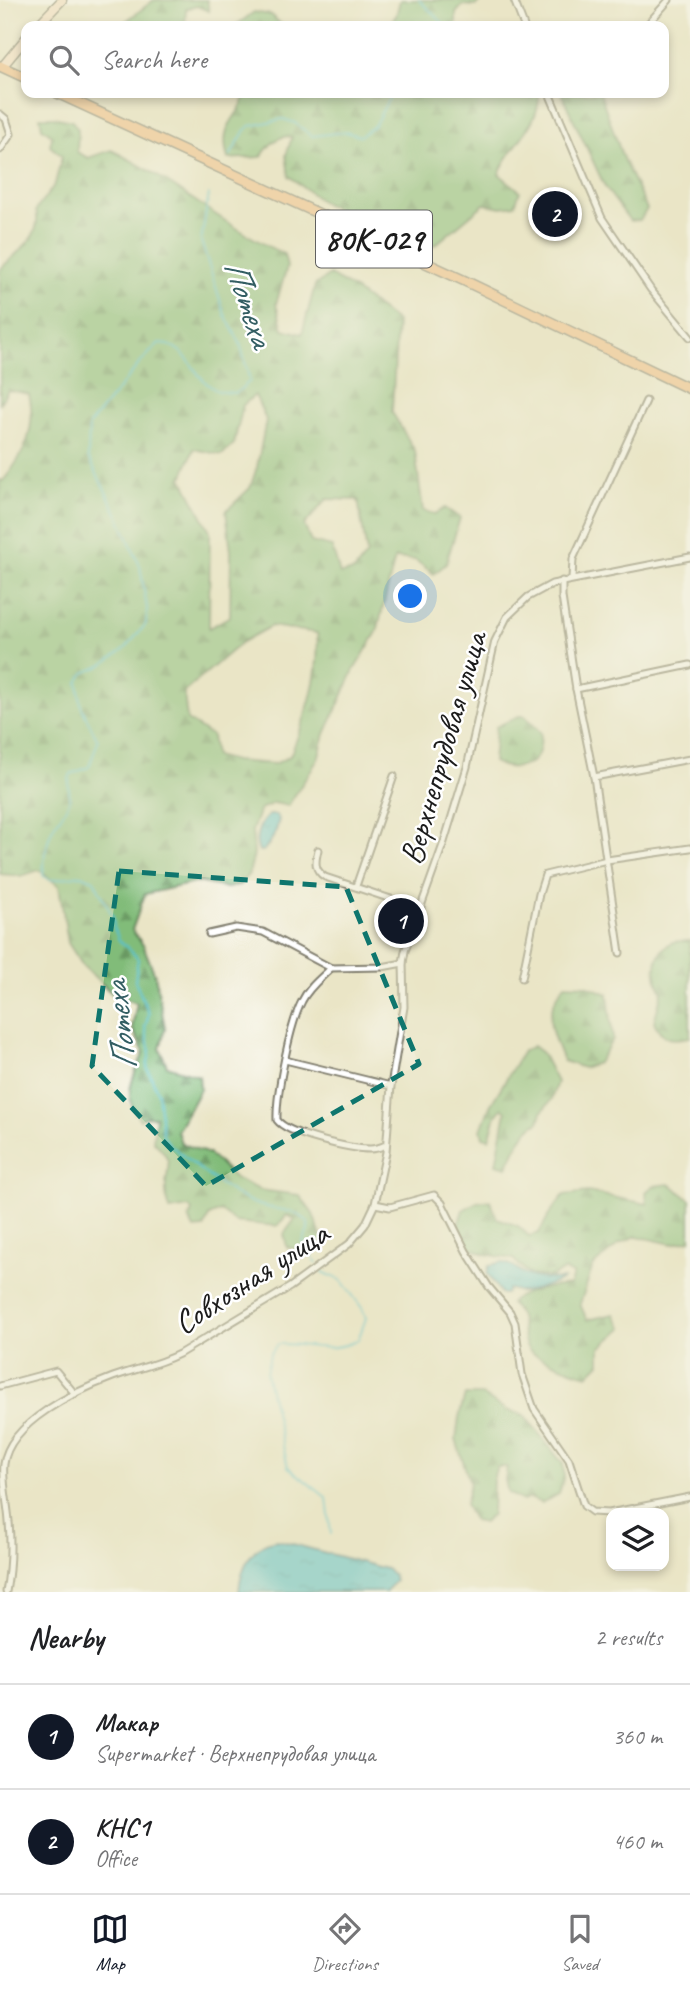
<!DOCTYPE html>
<meta charset="utf-8">
<style>
body{margin:0;font-family:Caveat,sans-serif;background:#f6f6f6;color:#202124}
.controls{position:absolute;right:21px;bottom:21px;display:grid;overflow:hidden;border-radius:14px;box-shadow:0 4px 10px #0003}
.controls button{width:63px;height:63px;display:grid;place-items:center;padding:0;border:0;border-bottom:2px solid #e0e0e0;background:#fff;color:#202124;font:35px sans-serif}
.you{position:absolute;left:411px;top:597px;width:24px;height:24px;margin:-18px;border:5px solid #fff;border-radius:50%;background:#1a73e8;box-shadow:0 0 0 10px #1a73e833}
.badge{display:grid;place-items:center;width:46px;height:46px;border-radius:50%;background:#111827;color:#fff;font-size:23px;font-weight:700}
.pin{position:absolute;translate:-50% -50%;border:4px solid #fff;box-shadow:0 2px 7px #0006}
.list{margin:0;padding:0;list-style:none}
h2{display:flex;justify-content:space-between;align-items:center;height:91px;margin:0;padding:0 28px;font-size:30px}
h2 small{font-size:23px;font-weight:400;color:#757577}
.list li{display:grid;grid-template-columns:46px 1fr auto;gap:21px;align-items:center;box-sizing:border-box;height:105px;padding:0 28px;border-top:2px solid #e0e0e0}
.list b{display:block;font-size:26px;white-space:nowrap}
.list p{margin:0;font-size:23px;white-space:nowrap;color:#757577}
.list em{font-size:23px;font-style:normal;color:#757577}
.icon{flex:none;width:38px;height:38px;fill:none;stroke:currentColor;stroke-width:2;stroke-linecap:round;stroke-linejoin:round}
.map{position:relative;flex:none;width:690px;height:1592px;overflow:hidden}
.search{position:absolute;background:#fff;box-shadow:0 4px 10px #0003;left:21px;right:21px;top:21px;height:77px;display:flex;align-items:center;gap:18px;box-sizing:border-box;padding:0 24px;border-radius:14px;color:#757577;font-size:26px}
.sheet{height:301px;background:#fff}
nav{display:flex;justify-content:space-around;align-items:center;box-sizing:border-box;height:98px;border-top:2px solid #e0e0e0;background:#fff;font-size:19px;color:#757577}
nav a{display:grid;justify-items:center;gap:4px}
nav .on{color:#111827}
.map>svg:first-child{display:block}
.forest{fill:url(#forest-firs);stroke:#4e6c4a;stroke-width:2;fill-rule:evenodd}
.water{fill:url(#water-ripples);stroke:#386e75;stroke-width:2}
.lines{fill:none;stroke-linecap:round;stroke-linejoin:round}
.stream{stroke:#55c1ce;stroke-width:2}
.street-casing{stroke:#838071;stroke-width:9}
.secondary-casing{stroke:#838071;stroke-width:11}
.primary-casing{stroke:#838071;stroke-width:12}
.street{stroke:#fff;stroke-width:5}
.secondary{stroke:#fbe5cf;stroke-width:8}
.primary{stroke:#f6be87;stroke-width:9}
.marked{fill:none;stroke:#0f766e;stroke-width:5;stroke-dasharray:14 9;stroke-linejoin:round}
.labels{text-anchor:middle;dominant-baseline:central;stroke-width:5;stroke-linejoin:round;paint-order:stroke}
.shield{fill:#fff;stroke:#606060;stroke-width:2}
.shield-label{font-size:32px;font-weight:bold;fill:#1c1c1c}
.street-label{font-size:33px;fill:#1c1c1c;stroke:#fff}
.water-label{font-size:35px;font-style:italic;fill:#335e63;stroke:#fff}
</style>
<div class="map">
<svg width="690" height="1592" viewBox="0 0 690 1592">
<defs>
<pattern id="forest-firs" width="22" height="20" patternUnits="userSpaceOnUse" patternTransform="scale(1.75)"><rect width="22" height="20" fill="#81bc79"/><path d="M5 1l3.5 6h-7zM16 11l3.5 6h-7z" fill="#699862"/></pattern>
<pattern id="water-ripples" width="26" height="14" patternUnits="userSpaceOnUse" patternTransform="scale(1.75)"><rect width="26" height="14" fill="#55c1ce"/><path d="M2 4q2-2 4 0t4 0M15 11q2-2 4 0t4 0" fill="none" stroke="#49a5b0"/></pattern>
</defs>
<rect width="100%" height="100%" fill="#fff"/>
<filter id="ink" filterUnits="userSpaceOnUse"><feTurbulence type="fractalNoise" baseFrequency=".0143" numOctaves="2"/><feDisplacementMap in="SourceGraphic" scale="14" xChannelSelector="R" yChannelSelector="G"/><feConvolveMatrix kernelMatrix="1 2 1 2 8 2 1 2 1" color-interpolation-filters="sRGB"/></filter>
<filter id="wash" filterUnits="userSpaceOnUse"><feTurbulence type="fractalNoise" baseFrequency=".00686" numOctaves="4" result="noise"/><feDisplacementMap in="SourceGraphic" scale="28" xChannelSelector="R" yChannelSelector="G"/><feGaussianBlur stdDeviation="1.57" result="paint"/><feColorMatrix in="noise" values="0 0 0 0 0 0 0 0 0 0 0 0 0 0 0 0 0 1.4 0 .05"/><feComposite in="paint" operator="in"/></filter>
<g filter="url(#wash)">
<rect width="100%" height="100%" fill="#eae5c6"/>
<g class="forest">
<path d="M 154,0 L 207,0 L 209,11 L 197,6 L 186,9 L 185,26 L 123,26 L 125,22 Z"/>
<path d="M 400,0 L 482,0 L 475,6 L 463,5 L 456,13 L 456,26 L 387,26 L 396,16 Z"/>
<path d="M 254,12 L 271,15 L 283,26 L 235,26 Z"/>
<path d="M 247,93 L 539,93 C 541,124 509,147 499,174 L 520,191 L 515,205 L 502,207 L 484,204 L 435,245 L 420,247 L 322,202 L 289,176 L 286,155 L 292,137 C 277,134 268,147 261,157 L 228,159 C 218,123 237,122 247,93 Z"/>
<path d="M 561,93 L 600,93 L 624,161 L 647,209 L 640,220 L 630,221 L 605,187 Z"/>
<path d="M 40,117 L 53,117 L 72,121 L 78,129 L 77,152 L 88,158 L 111,150 C 172,179 223,226 284,254 L 287,267 L 276,304 L 283,329 L 302,334 L 315,285 L 330,275 L 355,290 L 397,322 L 392,412 L 415,451 L 423,511 L 435,514 L 445,508 L 460,518 L 446,564 L 434,574 L 415,560 L 395,558 L 377,632 L 354,670 L 325,734 L 318,759 L 288,806 L 274,803 L 260,809 L 252,831 L 254,854 L 249,874 L 239,885 L 227,888 L 198,882 L 145,894 L 132,930 L 143,945 L 155,975 L 165,1028 L 160,1049 L 167,1066 L 199,1076 L 200,1089 L 177,1131 L 181,1143 L 209,1154 L 236,1179 L 260,1190 L 299,1195 L 313,1214 L 322,1239 L 318,1249 L 301,1251 L 287,1247 L 284,1234 L 295,1219 L 287,1215 L 277,1226 L 235,1222 L 221,1211 L 209,1216 L 204,1228 L 194,1229 L 189,1219 L 192,1211 L 189,1207 L 170,1210 C 169,1205 166,1198 166,1193 C 164,1167 179,1165 153,1141 L 156,1117 L 147,1116 L 140,1120 C 120,1095 134,1077 144,1052 L 132,1028 L 137,1003 L 115,996 L 83,966 L 68,943 L 59,886 L 39,870 L 21,876 L 0,874 L 0,480 L 3,481 C 25,454 37,429 29,394 L 8,390 L 0,403 L 0,270 C 16,251 43,239 36,210 L 55,184 L 62,156 L 50,146 L 52,135 L 42,128 ZM 255,395 L 266,420 L 257,467 L 250,488 L 226,511 L 231,551 L 230,616 L 209,628 L 210,531 L 182,478 L 194,449 L 222,455 L 234,444 L 243,405 ZM 327,499 L 358,500 L 367,554 L 354,571 L 340,574 L 332,547 L 311,542 L 304,525 ZM 271,626 L 317,633 C 321,675 306,717 290,756 L 275,764 L 235,761 L 215,756 L 212,736 L 187,720 L 184,692 L 242,642 Z"/>
<path d="M 519,716 L 525,716 L 541,733 C 540,739 541,746 539,751 C 533,771 508,770 493,762 L 496,727 Z"/>
<path d="M 690,941 L 690,1037 C 670,1041 663,1040 654,1022 L 662,992 C 652,975 653,951 673,942 C 677,941 685,941 690,941 Z"/>
<path d="M 565,984 L 586,985 L 608,994 L 613,1039 L 598,1063 L 583,1068 L 563,1061 C 550,1028 542,1015 565,984 Z"/>
<path d="M 533,1046 L 542,1053 L 557,1082 L 551,1100 L 542,1112 L 539,1122 C 521,1131 516,1150 507,1167 L 496,1164 L 506,1111 L 502,1108 L 496,1116 L 489,1139 L 483,1137 L 481,1130 L 490,1106 L 523,1051 Z"/>
<path d="M 670,1184 L 690,1200 L 690,1240 L 672,1244 L 636,1236 L 619,1244 L 593,1266 L 580,1304 L 587,1320 L 614,1314 L 623,1328 L 600,1348 L 600,1363 L 588,1375 C 578,1373 532,1356 528,1349 C 517,1332 528,1318 510,1304 C 518,1291 555,1286 570,1285 L 573,1274 L 564,1270 L 551,1277 L 530,1275 L 513,1259 L 485,1254 L 468,1247 L 458,1225 L 463,1210 L 477,1202 L 490,1200 L 497,1218 L 518,1226 L 529,1236 L 539,1233 L 550,1213 L 564,1195 L 588,1192 L 647,1204 L 646,1192 L 653,1186 Z"/>
<path d="M 465,1395 L 482,1395 L 506,1410 L 524,1415 L 563,1464 L 564,1475 L 559,1494 L 541,1503 L 530,1498 L 523,1501 L 508,1493 L 505,1480 L 507,1467 L 497,1467 L 493,1478 L 492,1514 L 484,1523 L 474,1521 L 465,1505 L 470,1483 L 456,1440 L 459,1417 Z"/>
</g>
<g class="water">
<path d="M 269,815 L 276,815 L 279,819 C 277,831 272,842 263,851 L 259,851 C 253,840 259,822 269,815 Z"/>
<path d="M 500,1262 C 517,1265 514,1269 527,1275 C 537,1280 552,1279 563,1279 C 560,1282 525,1293 520,1292 C 516,1291 512,1289 508,1289 L 506,1294 L 501,1294 L 487,1273 L 489,1266 Z"/>
<path d="M 278,1540 L 386,1569 L 393,1574 L 395,1580 L 386,1592 L 239,1592 C 240,1569 252,1542 278,1540 Z"/>
</g>
<g class="lines">
<g class="stream">
<path d="M 419,0 L 443,23 L 442,26"/>
<path d="M 230,156 L 245,130 L 250,126 L 283,119 L 295,123 L 312,136 L 345,132 L 360,136 L 374,126 L 392,93"/>
<path d="M 209,194 L 201,241 L 225,315 L 240,343 L 250,381 L 236,393 C 229,392 220,393 214,389 C 190,374 190,346 159,343 L 139,364 L 89,425 L 88,457 L 118,515 L 140,566 L 147,608 L 146,624 L 125,649 L 101,666 L 84,673 L 78,682 L 81,706 L 98,741 L 89,767 L 71,774 C 66,783 71,792 69,801 C 66,811 59,817 54,826 C 46,840 44,859 43,876 L 50,880 L 82,875 L 94,880 L 113,917 L 114,928 L 119,940 L 138,958 L 135,981 L 149,1014 L 145,1027 L 150,1052 L 147,1067 L 158,1093 L 163,1135 L 169,1144 C 195,1166 222,1189 253,1203 C 272,1211 293,1207 308,1222 L 308,1230 L 303,1242 L 317,1264"/>
<path d="M 321,1268 L 323,1272 L 342,1281 L 362,1308 L 366,1318 L 358,1340 C 329,1355 308,1343 278,1344 L 270,1354 L 266,1373 L 288,1467 L 327,1498 L 331,1534"/>
</g>
</g>
</g>
<g filter="url(#ink)">
<g class="lines">
<g class="street-casing">
<g id="street">
<path d="M 514,0 L 524,26"/>
<path d="M 646,26 L 669,0"/>
<path d="M 549,93 L 602,218 L 651,290 L 690,337"/>
<path d="M 0,114 L 6,119 L 11,134 L 0,150"/>
<path d="M 572,579 L 573,559 L 646,401"/>
<path d="M 562,581 L 562,597 L 576,689 L 690,665"/>
<path d="M 576,689 L 594,777 L 620,953"/>
<path d="M 594,777 L 690,759"/>
<path d="M 318,850 C 315,862 314,870 325,877 L 421,909"/>
<path d="M 356,886 L 394,776"/>
<path d="M 209,934 L 236,928 L 263,932 L 331,968 L 382,967 L 403,963"/>
<path d="M 331,968 C 321,978 308,988 302,1001 C 290,1024 276,1094 277,1120 C 288,1135 351,1149 370,1149 C 377,1149 381,1147 386,1145"/>
<path d="M 522,978 L 539,894 L 545,875 L 607,860 L 690,848"/>
<path d="M 285,1060 L 391,1086"/>
<path d="M 375,1204 L 390,1207 L 434,1195 L 442,1203 L 466,1251 L 489,1287 L 510,1312 L 515,1323 L 522,1374 L 534,1409 L 569,1460 L 584,1506 L 592,1512 L 609,1513 L 690,1497"/>
<path d="M 0,1386 L 56,1371 L 75,1394"/>
<path d="M 6,1592 C 10,1570 11,1545 9,1522 C 8,1504 2,1482 4,1464 C 9,1422 78,1390 113,1377 C 135,1369 157,1365 179,1354 L 290,1287 L 349,1244 L 365,1225 L 375,1204 L 386,1152 L 391,1086 L 404,1007 L 403,963 L 405,951 L 444,842 L 467,767 L 495,641 L 507,617 L 528,597 L 552,584 L 690,557"/>
</g>
</g>
<g class="secondary-casing">
<g id="secondary">
<path d="M 37,26 L 62,0"/>
<path d="M 2,67 L 26,38"/>
</g>
</g>
<g class="primary-casing">
<g id="primary">
<path d="M 0,66 L 26,78"/>
<path d="M 57,93 L 465,281 L 690,389"/>
</g>
</g>
<use href="#street" class="street"/>
<use href="#secondary" class="secondary"/>
<use href="#primary" class="primary"/>
</g>
</g>
<path d="M0 0H690V1592H0ZM 119,871 L 346,887 L 419,1064 L 206,1186 L 92,1066 Z" fill="#eae5c6" fill-opacity=".55" fill-rule="evenodd"/>
<path class="marked" d="M 119,871 L 346,887 L 419,1064 L 206,1186 L 92,1066 Z"/>
<g class="labels">
<rect class="shield" x="316" y="210.5" width="116" height="57" rx="5"/>
<g class="shield-label">
<text x="374" y="239">80К-029</text>
</g>
<g class="street-label">
<text transform="translate(443 748) rotate(-74)">Верхнепрудовая улица</text>
<text transform="translate(251 1278) rotate(-33)">Совхозная улица</text>
</g>
<g class="water-label">
<text transform="translate(249 303) rotate(71)">Потеха</text>
<text transform="translate(120 1026) rotate(-97)">Потеха</text>
</g>
</g>
</svg>
<div class="controls">
<button><svg class="icon" aria-label="layers" viewBox="0 0 24 24"><path d="M12 4l9 5-9 5-9-5zM3 14l9 5 9-5"/></svg></button>
</div>
<div class="you"></div>
<div class="pin badge" style="left:401px;top:921px">1</div>
<div class="pin badge" style="left:555px;top:214px">2</div>
<div class="search"><svg class="icon" aria-label="search" viewBox="0 0 24 24"><circle cx="10" cy="10" r="6"/><path d="M15 15l6 6"/></svg>Search here</div>
</div>
<section class="sheet">
<h2>Nearby<small>2 results</small></h2>
<ul class="list">
<li><span class="badge">1</span><div><b>Макар</b><p>Supermarket · Верхнепрудовая улица</p></div><em>360 m</em></li>
<li><span class="badge">2</span><div><b>КНС1</b><p>Office</p></div><em>460 m</em></li>
</ul>
</section>
<nav>
<a class="on"><svg class="icon" aria-label="map" viewBox="0 0 24 24"><path d="M3 6l6-2 6 2 6-2v14l-6 2-6-2-6 2zM9 4v14M15 6v14"/></svg>Map</a>
<a><svg class="icon" aria-label="directions" viewBox="0 0 24 24"><path d="M12 3l9 9-9 9-9-9zM9 14v-3h6M13 9l2 2-2 2"/></svg>Directions</a>
<a><svg class="icon" aria-label="saved" viewBox="0 0 24 24"><path d="M7 4h10v16l-5-4-5 4z"/></svg>Saved</a>
</nav>
